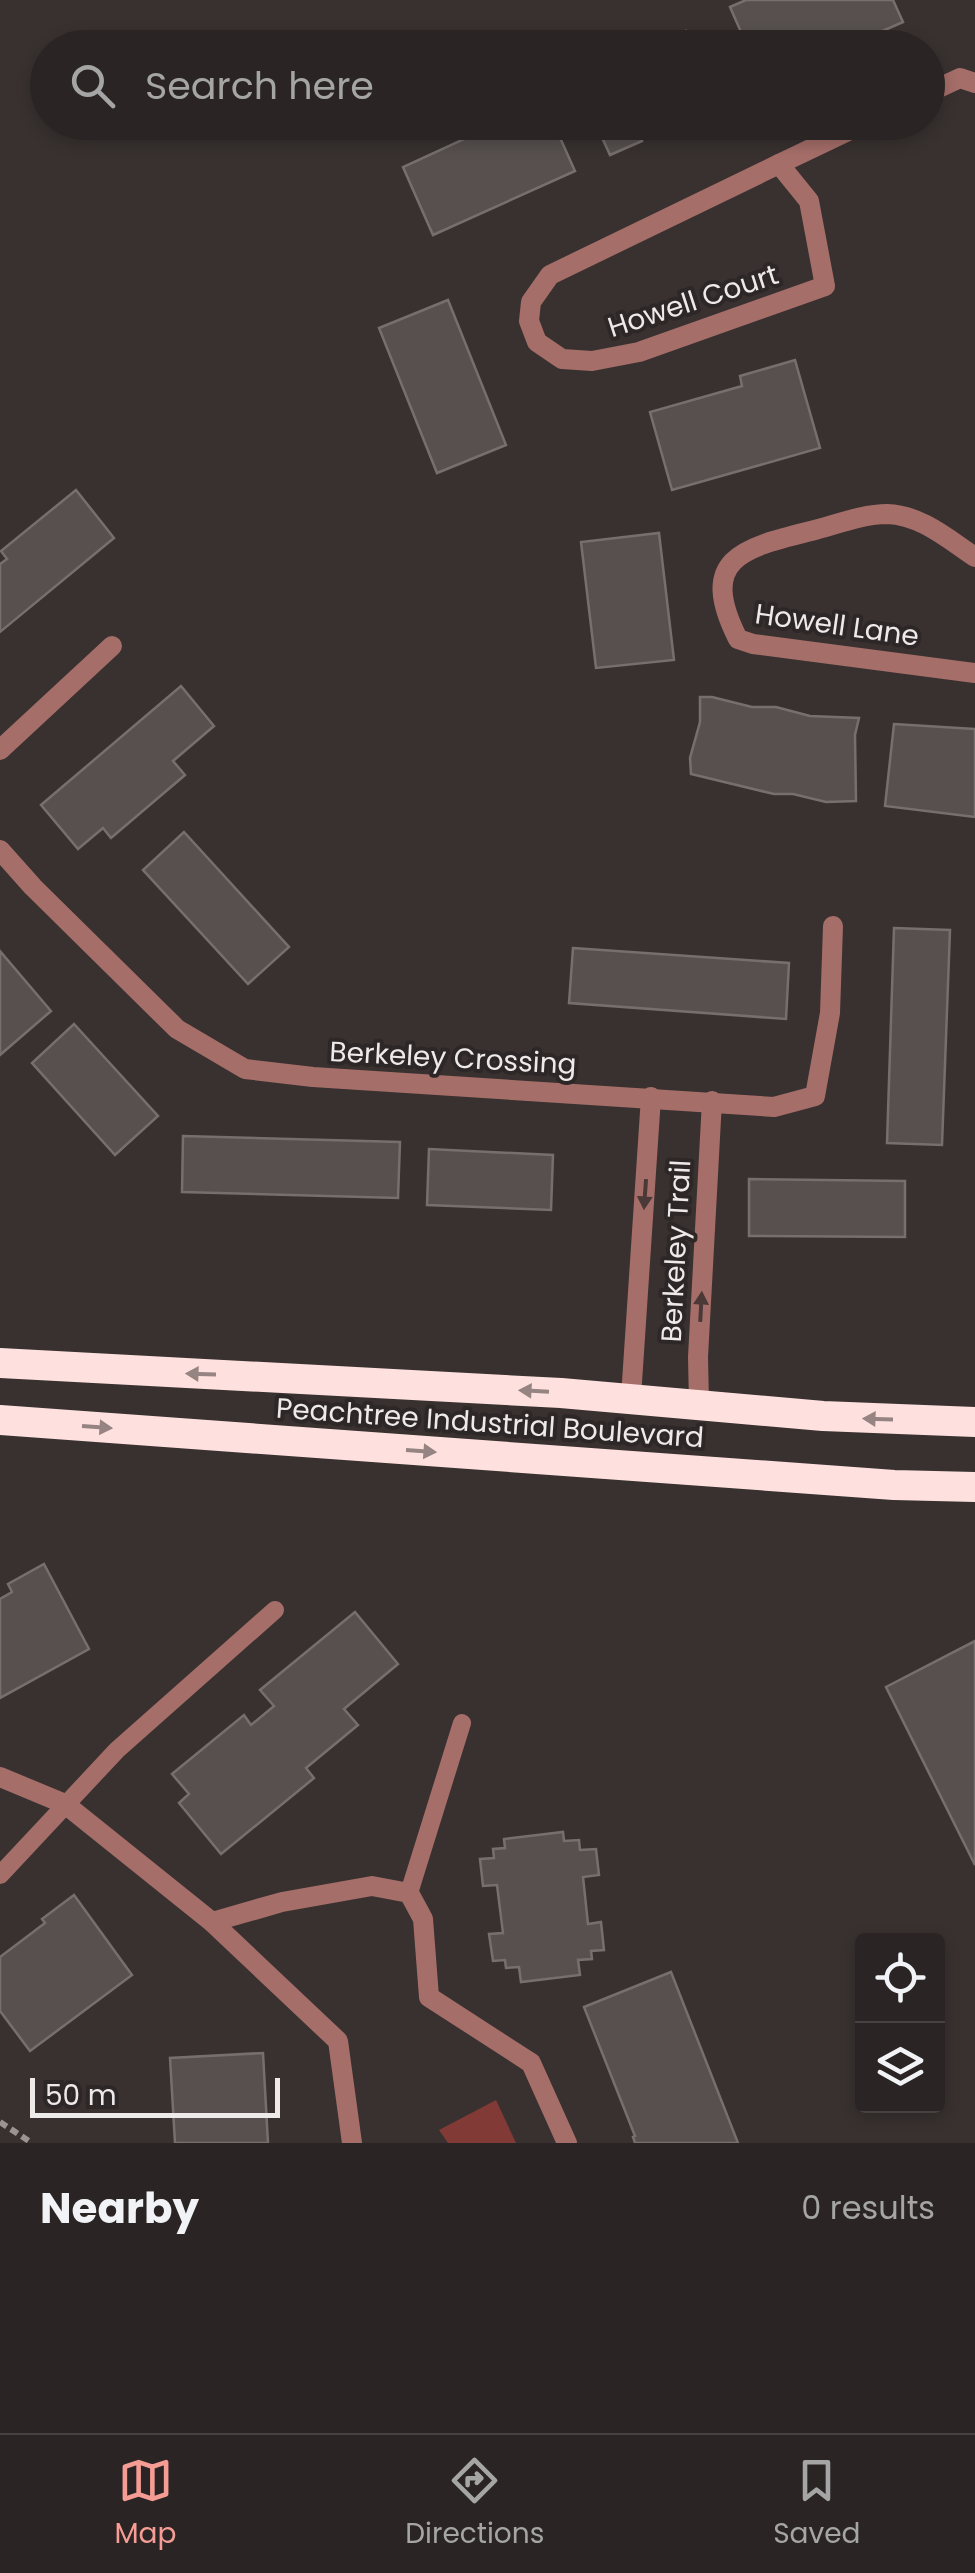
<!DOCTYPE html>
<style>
body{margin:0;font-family:Poppins,sans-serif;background:#363131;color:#f1f3f6}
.controls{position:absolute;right:30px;bottom:30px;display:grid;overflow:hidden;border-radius:10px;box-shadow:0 5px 15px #0003}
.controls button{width:90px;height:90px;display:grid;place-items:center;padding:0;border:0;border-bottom:2px solid #464241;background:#2a2524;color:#f1f3f6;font:50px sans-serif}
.scale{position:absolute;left:30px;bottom:25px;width:250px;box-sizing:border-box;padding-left:10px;border:5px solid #eeeae9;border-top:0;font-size:28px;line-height:35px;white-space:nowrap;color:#eeeae9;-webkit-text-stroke:8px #2d2727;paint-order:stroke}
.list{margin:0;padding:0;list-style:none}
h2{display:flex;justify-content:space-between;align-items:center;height:130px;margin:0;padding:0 40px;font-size:42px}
h2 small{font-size:32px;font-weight:400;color:#a5a5a6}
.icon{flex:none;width:55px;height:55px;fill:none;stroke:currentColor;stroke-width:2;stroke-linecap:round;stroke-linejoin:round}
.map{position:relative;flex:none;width:975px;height:2143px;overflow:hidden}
.search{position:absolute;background:#2a2524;box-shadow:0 5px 15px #0003;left:30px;right:30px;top:30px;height:110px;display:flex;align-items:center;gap:25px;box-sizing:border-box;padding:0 35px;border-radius:55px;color:#a5a5a6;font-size:38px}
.sheet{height:290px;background:#2a2524}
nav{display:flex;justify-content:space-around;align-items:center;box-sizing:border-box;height:140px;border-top:2px solid #464241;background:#2a2524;font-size:28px;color:#a5a5a6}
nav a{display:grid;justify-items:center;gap:5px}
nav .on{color:#f59c94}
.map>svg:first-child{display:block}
.green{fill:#813a36}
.building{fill:#57504f;stroke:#776f6e;stroke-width:2.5}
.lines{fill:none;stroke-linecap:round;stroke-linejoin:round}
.path{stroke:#9a9594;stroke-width:6;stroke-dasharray:8 5;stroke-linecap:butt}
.lane{stroke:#a66e69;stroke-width:18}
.street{stroke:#a66e69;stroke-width:20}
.highway{stroke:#fee1de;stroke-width:30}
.oneway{fill:#4b3938}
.oneway2{fill:#968482}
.labels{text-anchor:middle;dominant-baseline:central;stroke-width:8;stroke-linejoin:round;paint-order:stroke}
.street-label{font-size:28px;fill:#eeeae9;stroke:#2d2727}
</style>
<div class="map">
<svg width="975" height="2143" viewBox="0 0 975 2143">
<rect width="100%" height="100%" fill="#383130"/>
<path class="green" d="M 496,2100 L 516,2143 L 448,2143 L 439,2130 Z"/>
<g class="building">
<path d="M 746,0 L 893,0 L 903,22 L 844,48 L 748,48 L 730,7 Z"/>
<path d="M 686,31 L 693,48 L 647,48 Z"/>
<path d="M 501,122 L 553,122 L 575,171 L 433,235 L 403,167 Z"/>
<path d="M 595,122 L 633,122 L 642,141 L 610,155 Z"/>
<path d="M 448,300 L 506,445 L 437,473 L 379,328 Z"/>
<path d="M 795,360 L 820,448 L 672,490 L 650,412 L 742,386 L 740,376 Z"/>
<path d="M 76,490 L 114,538 L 0,632 L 0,564 L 7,559 L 1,551 Z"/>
<path d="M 659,533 L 674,660 L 596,668 L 581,542 Z"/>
<path d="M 181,686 L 214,726 L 173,761 L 185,775 L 111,838 L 103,828 L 78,849 L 41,805 Z"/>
<path d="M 700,697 L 712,697 L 752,707 L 776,707 L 810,716 L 859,718 L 855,735 L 856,801 L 826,802 L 793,794 L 774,794 L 691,774 L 690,758 L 700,722 Z"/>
<path d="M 894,724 L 975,729 L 975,817 L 885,806 Z"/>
<path d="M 184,832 L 289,947 L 248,984 L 143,870 Z"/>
<path d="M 894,928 L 950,930 L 942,1145 L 887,1143 Z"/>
<path d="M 573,948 L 789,963 L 786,1019 L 569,1003 Z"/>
<path d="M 0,951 L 51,1011 L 0,1055 Z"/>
<path d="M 74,1024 L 158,1116 L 115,1155 L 32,1063 Z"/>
<path d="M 183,1136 L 400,1142 L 398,1198 L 182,1192 Z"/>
<path d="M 429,1149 L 553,1155 L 551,1210 L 427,1205 Z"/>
<path d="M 749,1179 L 905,1181 L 905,1237 L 749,1236 Z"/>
<path d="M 44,1564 L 89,1649 L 0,1698 L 0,1599 L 12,1592 L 8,1584 Z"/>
<path d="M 355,1612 L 398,1664 L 344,1709 L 358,1725 L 306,1768 L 314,1778 L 221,1854 L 179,1803 L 189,1794 L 172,1774 L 244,1715 L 251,1725 L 274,1706 L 260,1690 Z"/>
<path d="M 975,1641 L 975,1865 L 886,1687 Z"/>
<path d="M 563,1832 L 564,1841 L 579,1840 L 580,1850 L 596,1849 L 599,1875 L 583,1877 L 588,1924 L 601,1922 L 604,1950 L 591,1951 L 592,1959 L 578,1960 L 580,1975 L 521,1982 L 519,1967 L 506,1968 L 505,1960 L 493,1961 L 489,1934 L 503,1933 L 497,1885 L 483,1886 L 480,1859 L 494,1858 L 493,1849 L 505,1848 L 504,1839 Z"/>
<path d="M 74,1895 L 132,1975 L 30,2051 L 0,2011 L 0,1957 L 45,1923 L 42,1919 Z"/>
<path d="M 671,1972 L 738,2143 L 635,2143 L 633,2137 L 635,2136 L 584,2007 Z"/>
<path d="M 263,2053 L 268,2143 L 175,2143 L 170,2058 Z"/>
</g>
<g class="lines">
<path class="path" d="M 0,2122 L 32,2143"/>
<g class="lane">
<path d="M 0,1875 L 117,1750 L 275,1610"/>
<path d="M 409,1893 L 462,1723"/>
</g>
<g class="street">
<path d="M 928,93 L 960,78 L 975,83"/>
<path d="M 779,164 L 809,201 L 825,286 L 639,352 L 592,361 L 562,359 L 537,342 L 529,321 L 531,302 L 550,275 Z"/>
<path d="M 779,164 L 867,122"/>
<path d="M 975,557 C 948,539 921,515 887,514 C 863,514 835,525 811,531 C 743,548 697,558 738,639 L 753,644 L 975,673"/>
<path d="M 0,750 L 112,646"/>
<path d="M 0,850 L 33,887 L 177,1029 L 245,1069 L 313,1077 L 774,1107 L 815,1096 L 830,1013 L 833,926"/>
<path d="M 631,1397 L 651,1097"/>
<path d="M 699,1404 L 698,1357 L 712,1101"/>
<path d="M 0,1777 L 65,1804 L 212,1922 L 338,2041 L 352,2143"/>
<path d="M 212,1922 L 282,1902 L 372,1886 L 409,1893 L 423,1919 L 429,1997 L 531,2063 L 567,2143"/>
</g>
<g class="highway">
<path d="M 0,1363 L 561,1393 L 823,1416 L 975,1422"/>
<path d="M 0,1420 L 894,1485 L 975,1487"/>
</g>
</g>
<defs><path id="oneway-solid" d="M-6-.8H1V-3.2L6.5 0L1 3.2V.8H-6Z" transform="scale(2.5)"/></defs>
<g class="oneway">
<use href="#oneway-solid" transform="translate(645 1194) rotate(94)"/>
<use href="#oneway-solid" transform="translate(701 1307) rotate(-87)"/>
</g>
<g class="oneway2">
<use href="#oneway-solid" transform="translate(201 1374) rotate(-178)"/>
<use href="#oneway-solid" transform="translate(534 1391) rotate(-177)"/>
<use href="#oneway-solid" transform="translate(878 1419) rotate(-178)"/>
<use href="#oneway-solid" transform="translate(97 1427) rotate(4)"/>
<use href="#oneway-solid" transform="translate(421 1451) rotate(4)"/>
</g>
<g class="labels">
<g class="street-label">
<text transform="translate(693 301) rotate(-18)">Howell Court</text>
<text transform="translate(837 625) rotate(8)">Howell Lane</text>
<text transform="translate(453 1058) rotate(3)">Berkeley Crossing</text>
<text transform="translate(676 1251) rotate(-87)">Berkeley Trail</text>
<text transform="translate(490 1423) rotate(4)">Peachtree Industrial Boulevard</text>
</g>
</g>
</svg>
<div class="controls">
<button><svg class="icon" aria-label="locate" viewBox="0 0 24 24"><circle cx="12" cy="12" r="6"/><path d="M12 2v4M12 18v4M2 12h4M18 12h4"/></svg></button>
<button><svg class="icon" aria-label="layers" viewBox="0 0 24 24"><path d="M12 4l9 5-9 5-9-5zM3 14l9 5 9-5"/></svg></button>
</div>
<div class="scale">50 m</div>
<div class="search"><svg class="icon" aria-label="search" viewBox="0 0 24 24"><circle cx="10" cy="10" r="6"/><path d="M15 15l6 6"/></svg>Search here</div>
</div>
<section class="sheet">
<h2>Nearby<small>0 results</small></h2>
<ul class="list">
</ul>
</section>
<nav>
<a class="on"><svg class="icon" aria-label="map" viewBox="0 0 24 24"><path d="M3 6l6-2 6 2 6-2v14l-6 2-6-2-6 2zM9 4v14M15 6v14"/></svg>Map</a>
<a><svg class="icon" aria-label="directions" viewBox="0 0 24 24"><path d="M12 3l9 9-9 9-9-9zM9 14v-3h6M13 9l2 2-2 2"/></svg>Directions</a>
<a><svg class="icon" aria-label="saved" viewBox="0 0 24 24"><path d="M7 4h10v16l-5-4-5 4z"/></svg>Saved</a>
</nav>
